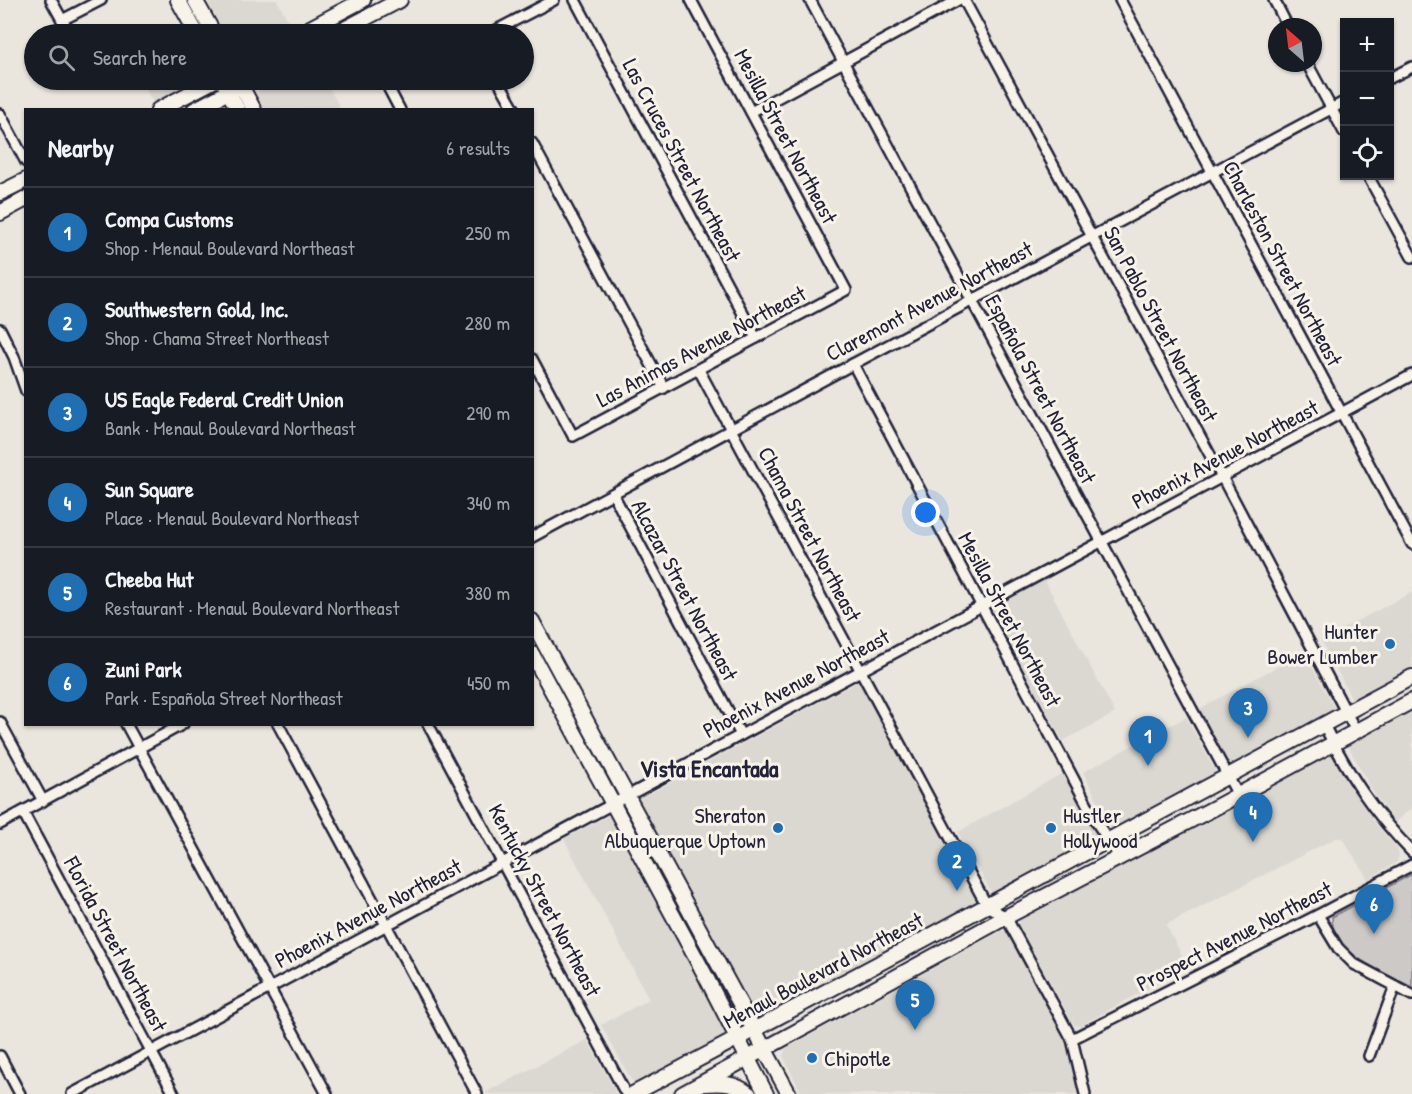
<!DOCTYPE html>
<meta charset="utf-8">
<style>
body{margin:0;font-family:"Patrick Hand",sans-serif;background:#242831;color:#f1f3f6}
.controls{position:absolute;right:18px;top:18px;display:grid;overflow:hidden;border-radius:0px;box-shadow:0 2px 4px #0004}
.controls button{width:54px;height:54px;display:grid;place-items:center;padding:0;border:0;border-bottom:2px solid #363941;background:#171b24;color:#f1f3f6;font:30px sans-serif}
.compass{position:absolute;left:1268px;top:18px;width:54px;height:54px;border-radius:50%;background:#171b24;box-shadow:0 2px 4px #0004;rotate:332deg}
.you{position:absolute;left:926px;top:513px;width:21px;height:21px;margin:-15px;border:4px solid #fff;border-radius:50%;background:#1a73e8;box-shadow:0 0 0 9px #1a73e833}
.badge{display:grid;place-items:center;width:39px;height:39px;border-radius:50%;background:#1f6fb2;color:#fff;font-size:20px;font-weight:700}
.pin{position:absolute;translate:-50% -50px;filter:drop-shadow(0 2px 3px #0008)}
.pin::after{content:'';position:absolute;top:32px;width:21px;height:18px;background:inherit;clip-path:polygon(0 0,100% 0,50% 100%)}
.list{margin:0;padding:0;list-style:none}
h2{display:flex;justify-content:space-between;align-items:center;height:78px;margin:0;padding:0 24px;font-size:26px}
h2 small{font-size:20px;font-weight:400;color:#9ea1a6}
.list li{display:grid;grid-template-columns:39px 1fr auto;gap:18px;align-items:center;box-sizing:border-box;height:90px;padding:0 24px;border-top:2px solid #363941}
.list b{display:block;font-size:22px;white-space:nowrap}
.list p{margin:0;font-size:20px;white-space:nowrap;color:#9ea1a6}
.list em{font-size:20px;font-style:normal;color:#9ea1a6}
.icon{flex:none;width:33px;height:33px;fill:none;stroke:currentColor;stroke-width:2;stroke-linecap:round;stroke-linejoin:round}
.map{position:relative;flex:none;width:1412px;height:1094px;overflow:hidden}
.search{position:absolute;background:#171b24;box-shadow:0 2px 4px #0004;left:24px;top:24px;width:510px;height:66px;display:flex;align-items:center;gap:15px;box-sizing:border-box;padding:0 21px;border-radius:33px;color:#9ea1a6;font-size:22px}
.panel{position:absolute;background:#171b24;box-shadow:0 2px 4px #0004;left:24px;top:108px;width:510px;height:618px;border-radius:0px}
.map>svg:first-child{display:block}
.built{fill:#dbd8d2}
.green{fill:#cdc9c6;stroke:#787680;stroke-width:1.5}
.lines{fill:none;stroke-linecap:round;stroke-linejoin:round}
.minor-casing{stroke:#22223b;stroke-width:14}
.secondary-casing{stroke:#22223b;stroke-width:18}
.minor{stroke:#f7f3e8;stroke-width:9}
.secondary{stroke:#f7f3e8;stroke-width:14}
.poi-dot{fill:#1f6fb2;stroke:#f7f3e8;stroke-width:2}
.labels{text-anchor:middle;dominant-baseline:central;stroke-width:6;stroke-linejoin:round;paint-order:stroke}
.street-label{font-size:22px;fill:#22223b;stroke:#f7f3e8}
.poi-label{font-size:22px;fill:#22223b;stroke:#f7f3e8;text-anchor:end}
.neighbourhood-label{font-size:24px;font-weight:bold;fill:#22223b;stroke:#f7f3e8}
</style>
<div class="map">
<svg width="1412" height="1094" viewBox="0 0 1412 1094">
<rect width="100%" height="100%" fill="#eae6de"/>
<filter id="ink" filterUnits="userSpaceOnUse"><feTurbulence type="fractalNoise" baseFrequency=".0167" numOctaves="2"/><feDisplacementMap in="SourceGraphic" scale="12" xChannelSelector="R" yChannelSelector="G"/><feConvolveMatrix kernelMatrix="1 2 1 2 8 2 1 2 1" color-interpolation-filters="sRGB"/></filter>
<g filter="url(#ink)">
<g class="built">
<path d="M 213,0 L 277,0 L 292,28 L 279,34 L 225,34 L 208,3 Z"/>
<path d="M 141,80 L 198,80 L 153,103 Z"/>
<path d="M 268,80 L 325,80 L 341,109 L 265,109 L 257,95 L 260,84 Z"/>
<path d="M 1044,579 L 1115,713 L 1063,741 L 988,609 Z"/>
<path d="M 1412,592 L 1412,670 L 1353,701 L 1321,640 Z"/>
<path d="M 1304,652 L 1335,709 L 1234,766 L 1229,763 L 1199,709 Z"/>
<path d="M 859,681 L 979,902 L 842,976 L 827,978 L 763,1011 L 753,1009 L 638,800 Z"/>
<path d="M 1412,710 L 1412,808 L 1395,822 L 1373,792 L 1347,744 L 1352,740 Z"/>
<path d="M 1186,717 L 1217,774 L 1113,831 L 1083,772 Z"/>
<path d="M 1332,754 L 1375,823 L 1397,848 L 1399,855 L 1397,862 L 1368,879 L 1342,838 L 1336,838 L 1166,925 L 1188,966 L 1080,1026 L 1074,1025 L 1018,924 L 1020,920 L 1327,755 Z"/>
<path d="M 1063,773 L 1099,838 L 993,896 L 958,832 Z"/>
<path d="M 608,816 L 612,816 L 726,1030 L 724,1037 L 634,1085 L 601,1025 L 649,999 L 564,839 Z"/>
<path d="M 1001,931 L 1007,931 L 1068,1045 L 1077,1080 L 1077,1094 L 802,1094 L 783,1056 L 785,1049 Z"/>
<path d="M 587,1040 L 615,1090 L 615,1094 L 487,1094 L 486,1092 Z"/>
</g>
<path class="green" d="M 1412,874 L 1412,987 C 1385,973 1331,953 1332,917 Z"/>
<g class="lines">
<g class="minor-casing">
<g id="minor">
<path d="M 51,0 L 70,34"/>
<path d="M 575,0 L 756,338"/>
<path d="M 810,0 L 1238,795"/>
<path d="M 964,0 L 1222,477 L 1356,731"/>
<path d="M 1120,0 L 1412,544"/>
<path d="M 1274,0 L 1288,27"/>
<path d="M 62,20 L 101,0"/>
<path d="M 489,34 L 554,0"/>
<path d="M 1307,63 L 1344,132"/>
<path d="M 1390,78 L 1412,67"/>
<path d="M 498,80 L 515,110"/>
<path d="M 400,110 L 389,89 L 406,80"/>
<path d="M 751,112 L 958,0"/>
<path d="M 0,114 L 26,162"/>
<path d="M 532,143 L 664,388"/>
<path d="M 1368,176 L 1412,257"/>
<path d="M 0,329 L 14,357 L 26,391"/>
<path d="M 532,359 L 573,436 L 846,290 L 691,0"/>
<path d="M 853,364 L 1097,823 L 1120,858"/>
<path d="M 699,370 L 987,906 L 1006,917 L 1072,1039 L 1085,1094"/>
<path d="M 613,494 L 741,735"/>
<path d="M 532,537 L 853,364 L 1344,102"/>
<path d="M 0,722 L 43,801"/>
<path d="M 126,724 L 327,1094"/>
<path d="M 278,724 L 477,1094"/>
<path d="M 428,724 L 626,1094"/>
<path d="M 1324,725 C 1349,775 1372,811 1412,852"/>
<path d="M 23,812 L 174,1094"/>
<path d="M 0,824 L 183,724"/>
<path d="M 1318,915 L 1338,948 L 1354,964 L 1412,995"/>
<path d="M 1072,1039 L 1318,915 L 1412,865"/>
<path d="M 0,1056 L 20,1094"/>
<path d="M 1369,1056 L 1395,986"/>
<path d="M 72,1094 L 1412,375"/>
</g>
</g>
<g class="secondary-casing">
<g id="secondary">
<path d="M 178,0 L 197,34"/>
<path d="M 195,0 L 214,34"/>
<path d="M 299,34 L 363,0"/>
<path d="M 335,34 L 400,0"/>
<path d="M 238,80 L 254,110"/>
<path d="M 225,85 L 238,110"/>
<path d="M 158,110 L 215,80"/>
<path d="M 194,110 L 251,80"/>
<path d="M 0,193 L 26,180"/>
<path d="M 0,213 L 26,199"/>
<path d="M 532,621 L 789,1094"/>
<path d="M 532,654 L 704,973 L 766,1094"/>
<path d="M 703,1084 C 721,1083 734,1082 749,1094"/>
<path d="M 633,1094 L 921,941 L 1412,677"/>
<path d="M 682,1094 L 1006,917 L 1216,807 L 1412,701"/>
</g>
</g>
<use href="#minor" class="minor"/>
<use href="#secondary" class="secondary"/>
</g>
</g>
<g class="poi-dot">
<circle cx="1390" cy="644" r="6"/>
<circle cx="778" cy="828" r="6"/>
<circle cx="1051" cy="828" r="6"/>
<circle cx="812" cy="1058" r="6"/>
</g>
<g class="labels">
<g class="street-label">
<text transform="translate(786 136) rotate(62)">Mesilla Street Northeast</text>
<text transform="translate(682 160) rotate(62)">Las Cruces Street Northeast</text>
<text transform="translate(1283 263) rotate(62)">Charleston Street Northeast</text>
<text transform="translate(929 301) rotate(-28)">Claremont Avenue Northeast</text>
<text transform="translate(1161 324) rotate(62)">San Pablo Street Northeast</text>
<text transform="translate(701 346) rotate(-28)">Las Animas Avenue Northeast</text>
<text transform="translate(1041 389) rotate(62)">Española Street Northeast</text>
<text transform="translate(1225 454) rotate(-28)">Phoenix Avenue Northeast</text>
<text transform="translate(810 534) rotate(62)">Chama Street Northeast</text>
<text transform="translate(685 590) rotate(62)">Alcazar Street Northeast</text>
<text transform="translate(1010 619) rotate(62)">Mesilla Street Northeast</text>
<text transform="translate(796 683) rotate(-28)">Phoenix Avenue Northeast</text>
<text transform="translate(545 900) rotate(62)">Kentucky Street Northeast</text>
<text transform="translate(368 913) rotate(-28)">Phoenix Avenue Northeast</text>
<text transform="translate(1234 936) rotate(-27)">Prospect Avenue Northeast</text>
<text transform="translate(116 944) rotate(62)">Florida Street Northeast</text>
<text transform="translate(823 970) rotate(-28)">Menaul Boulevard Northeast</text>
</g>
<g class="poi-label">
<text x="1378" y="631">Hunter<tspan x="1378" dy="25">Bower Lumber</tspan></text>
<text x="766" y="815">Sheraton<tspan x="766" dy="25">Albuquerque Uptown</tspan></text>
<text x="1063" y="815" text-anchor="start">Hustler<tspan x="1063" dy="25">Hollywood</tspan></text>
<text x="824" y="1058" text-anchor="start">Chipotle</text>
</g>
<g class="neighbourhood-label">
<text x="709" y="768">Vista Encantada</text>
</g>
</g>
</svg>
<div class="controls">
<button>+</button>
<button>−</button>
<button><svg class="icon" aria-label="locate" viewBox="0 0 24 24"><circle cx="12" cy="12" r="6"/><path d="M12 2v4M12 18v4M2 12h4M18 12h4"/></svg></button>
</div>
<svg class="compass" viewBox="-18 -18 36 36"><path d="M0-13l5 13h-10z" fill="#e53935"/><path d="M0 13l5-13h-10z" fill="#9ea1a6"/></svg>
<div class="you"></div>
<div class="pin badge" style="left:1148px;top:766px">1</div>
<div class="pin badge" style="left:957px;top:891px">2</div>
<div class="pin badge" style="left:1248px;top:738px">3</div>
<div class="pin badge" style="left:1253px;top:842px">4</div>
<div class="pin badge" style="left:915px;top:1030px">5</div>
<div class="pin badge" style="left:1374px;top:934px">6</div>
<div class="search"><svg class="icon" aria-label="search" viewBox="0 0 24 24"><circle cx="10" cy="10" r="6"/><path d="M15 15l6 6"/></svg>Search here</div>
<section class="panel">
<h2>Nearby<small>6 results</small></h2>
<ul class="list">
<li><span class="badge">1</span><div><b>Compa Customs</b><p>Shop · Menaul Boulevard Northeast</p></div><em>250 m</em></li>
<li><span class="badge">2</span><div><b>Southwestern Gold, Inc.</b><p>Shop · Chama Street Northeast</p></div><em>280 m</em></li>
<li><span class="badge">3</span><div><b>US Eagle Federal Credit Union</b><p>Bank · Menaul Boulevard Northeast</p></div><em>290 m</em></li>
<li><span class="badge">4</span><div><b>Sun Square</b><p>Place · Menaul Boulevard Northeast</p></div><em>340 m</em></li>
<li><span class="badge">5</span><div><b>Cheeba Hut</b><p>Restaurant · Menaul Boulevard Northeast</p></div><em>380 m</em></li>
<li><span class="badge">6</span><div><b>Zuni Park</b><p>Park · Española Street Northeast</p></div><em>450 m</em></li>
</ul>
</section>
</div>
